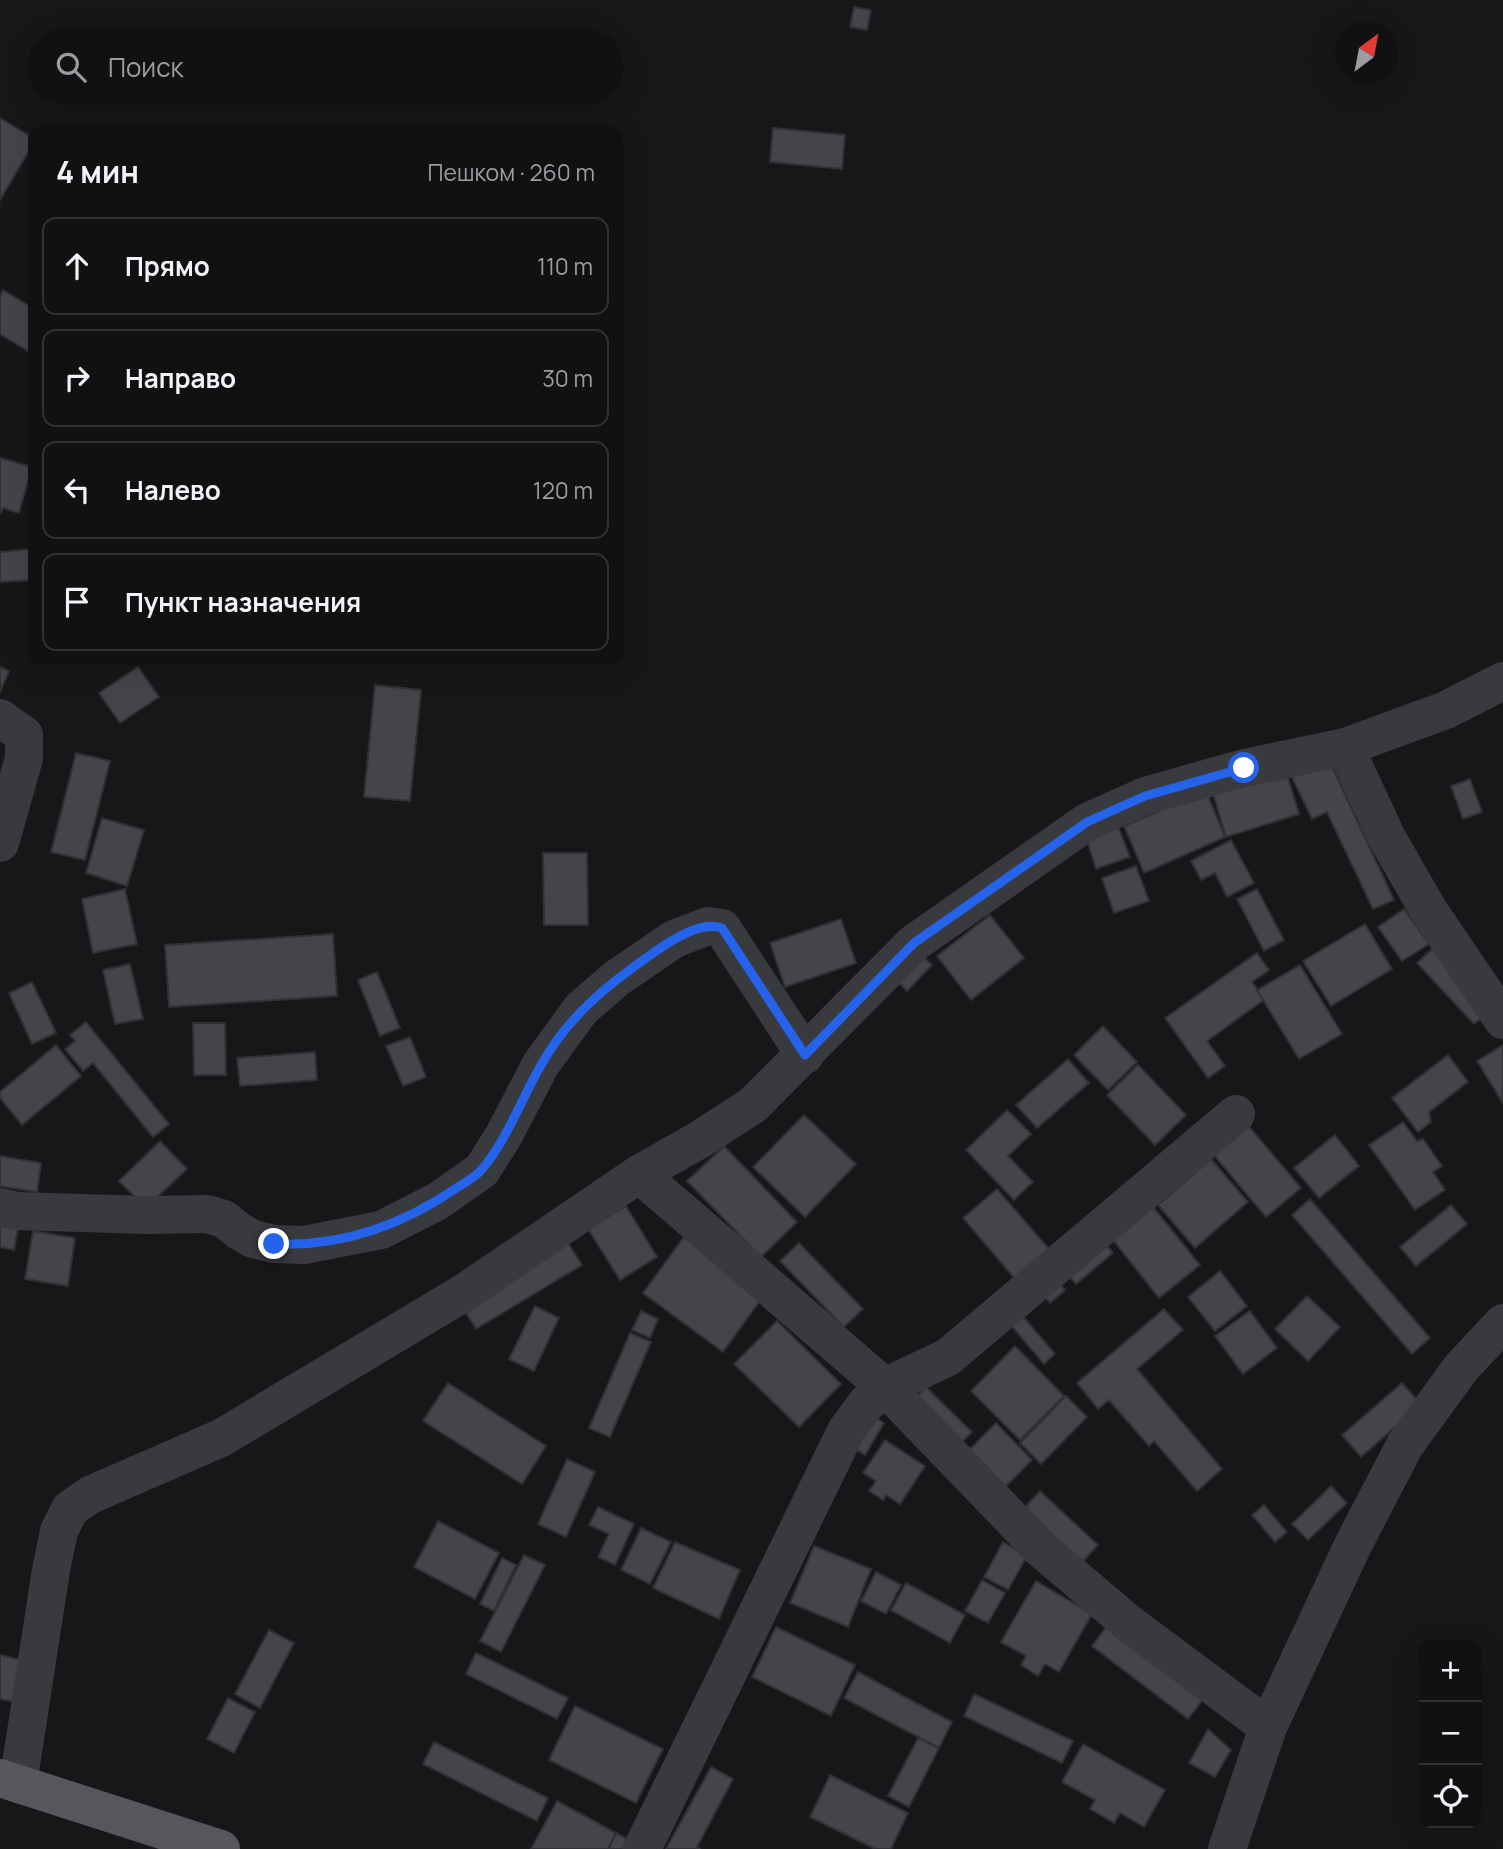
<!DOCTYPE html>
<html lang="ru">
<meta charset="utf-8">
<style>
body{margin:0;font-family:Manrope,sans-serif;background:#1e1f21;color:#f1f3f6}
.controls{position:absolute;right:21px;bottom:21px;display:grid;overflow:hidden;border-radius:14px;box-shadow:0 7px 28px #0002}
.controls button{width:63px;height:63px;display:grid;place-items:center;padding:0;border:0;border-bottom:2px solid #303133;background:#111113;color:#f1f3f6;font:35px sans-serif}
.compass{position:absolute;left:1335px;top:21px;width:63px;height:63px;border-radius:50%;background:#111113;box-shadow:0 7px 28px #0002;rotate:32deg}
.stop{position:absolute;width:21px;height:21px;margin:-16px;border:5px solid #2563eb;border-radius:50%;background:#fff}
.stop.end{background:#2563eb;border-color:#fff;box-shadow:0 2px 7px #0008}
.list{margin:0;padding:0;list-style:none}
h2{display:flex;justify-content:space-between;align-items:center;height:91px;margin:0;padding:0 28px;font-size:30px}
h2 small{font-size:23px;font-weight:400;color:#9c9da0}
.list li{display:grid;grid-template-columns:46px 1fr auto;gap:21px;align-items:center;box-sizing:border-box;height:98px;margin:0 14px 14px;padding:0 14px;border:2px solid #303133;border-radius:14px}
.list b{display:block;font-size:26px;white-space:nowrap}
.list em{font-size:23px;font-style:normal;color:#9c9da0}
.icon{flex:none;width:38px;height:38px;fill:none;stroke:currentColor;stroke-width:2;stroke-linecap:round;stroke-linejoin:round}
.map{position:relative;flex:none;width:1503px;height:1849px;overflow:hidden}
.search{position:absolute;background:#111113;box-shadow:0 7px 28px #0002;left:28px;top:28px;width:595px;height:77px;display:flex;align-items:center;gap:18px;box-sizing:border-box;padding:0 24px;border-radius:38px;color:#9c9da0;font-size:26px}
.panel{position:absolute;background:#111113;box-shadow:0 7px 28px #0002;left:28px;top:126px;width:595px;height:539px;border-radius:14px}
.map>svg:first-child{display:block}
.building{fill:#444549;stroke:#313135;stroke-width:2}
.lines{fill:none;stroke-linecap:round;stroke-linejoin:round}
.minor{stroke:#383a3e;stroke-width:38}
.major{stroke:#55575d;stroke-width:38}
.route{stroke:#2563eb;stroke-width:9}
</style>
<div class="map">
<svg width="1503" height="1849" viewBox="0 0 1503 1849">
<rect width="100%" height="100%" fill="#171719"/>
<g class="building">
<path d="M 854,7 L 871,10 L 867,30 L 850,27 Z"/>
<path d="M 0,118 L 33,138 L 33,144 L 0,200 Z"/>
<path d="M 773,128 L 845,135 L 842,169 L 770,162 Z"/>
<path d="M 3,290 L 33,308 L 33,354 L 0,334 L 0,296 Z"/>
<path d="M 0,458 L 32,467 L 19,513 L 3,508 L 0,514 Z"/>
<path d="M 33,549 L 33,580 L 0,582 L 0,552 Z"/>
<path d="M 0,667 L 9,671 L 0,692 Z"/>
<path d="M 138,667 L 159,697 L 120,723 L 99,693 Z"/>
<path d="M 375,685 L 421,690 L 410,801 L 364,797 Z"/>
<path d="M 76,753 L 110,761 L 85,860 L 51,852 Z"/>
<path d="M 1328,758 L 1394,900 L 1373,909 L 1327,812 L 1312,819 L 1291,775 Z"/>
<path d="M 1285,768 L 1299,814 L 1226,837 L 1212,790 Z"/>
<path d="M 1470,779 L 1482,812 L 1463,819 L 1451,786 Z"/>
<path d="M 1206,791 L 1225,837 L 1144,873 L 1124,826 Z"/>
<path d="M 102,818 L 144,830 L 127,886 L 86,873 Z"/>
<path d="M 1117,824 L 1130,857 L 1096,869 L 1085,834 Z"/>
<path d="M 1231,840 L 1254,883 L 1227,897 L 1215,873 L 1201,880 L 1191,861 Z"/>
<path d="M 543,853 L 587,853 L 588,925 L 544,925 Z"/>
<path d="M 1136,866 L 1149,901 L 1114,913 L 1102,878 Z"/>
<path d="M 125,889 L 137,944 L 93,953 L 82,899 Z"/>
<path d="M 1257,889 L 1284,940 L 1264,951 L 1237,899 Z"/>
<path d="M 1404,909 L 1429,944 L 1402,961 L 1378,927 Z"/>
<path d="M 990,915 L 1024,958 L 971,1000 L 937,956 Z"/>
<path d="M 841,919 L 856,963 L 785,987 L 770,943 Z"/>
<path d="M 1365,924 L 1392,969 L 1331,1006 L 1303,961 Z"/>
<path d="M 333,934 L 337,996 L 169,1007 L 165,945 Z"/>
<path d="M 1433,948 L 1491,1010 L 1474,1024 L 1417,963 Z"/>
<path d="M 917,951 L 932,965 L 907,991 L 893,977 Z"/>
<path d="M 1257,953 L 1269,970 L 1252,982 L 1265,999 L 1207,1041 L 1225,1066 L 1208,1078 L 1165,1018 Z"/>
<path d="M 130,964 L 143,1019 L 115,1024 L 103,970 Z"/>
<path d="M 1300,965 L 1342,1034 L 1299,1059 L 1257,990 Z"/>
<path d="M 377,972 L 400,1028 L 380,1036 L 358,980 Z"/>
<path d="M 32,982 L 56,1033 L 32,1044 L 9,993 Z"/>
<path d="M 86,1022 L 169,1124 L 153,1137 L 93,1063 L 83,1071 L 65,1049 L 75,1041 L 70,1035 Z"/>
<path d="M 193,1023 L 225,1023 L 226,1075 L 194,1075 Z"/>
<path d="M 1103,1026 L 1137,1062 L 1108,1090 L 1074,1055 Z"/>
<path d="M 410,1037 L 426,1077 L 403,1086 L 386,1046 Z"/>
<path d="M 56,1045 L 81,1076 L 22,1125 L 0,1098 L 0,1092 Z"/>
<path d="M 1503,1045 L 1503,1103 L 1477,1061 Z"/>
<path d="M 315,1052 L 317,1080 L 240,1086 L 237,1058 Z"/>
<path d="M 1448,1055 L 1468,1082 L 1429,1112 L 1431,1122 L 1418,1132 L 1392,1098 Z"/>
<path d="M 1068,1059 L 1089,1083 L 1037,1128 L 1016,1105 Z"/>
<path d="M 1138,1065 L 1186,1115 L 1155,1145 L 1107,1095 Z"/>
<path d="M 1007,1110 L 1031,1134 L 1008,1156 L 1033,1182 L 1014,1200 L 966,1150 Z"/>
<path d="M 804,1115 L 856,1164 L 805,1217 L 753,1167 Z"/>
<path d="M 1403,1122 L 1417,1141 L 1423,1139 L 1442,1166 L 1433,1172 L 1445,1190 L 1415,1210 L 1369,1145 Z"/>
<path d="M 1247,1124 L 1301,1188 L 1266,1217 L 1212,1153 Z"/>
<path d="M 1335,1135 L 1359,1166 L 1319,1198 L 1294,1168 Z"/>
<path d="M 160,1141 L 187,1169 L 146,1208 L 119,1181 Z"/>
<path d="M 724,1146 L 797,1222 L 761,1257 L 687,1181 Z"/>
<path d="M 0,1156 L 41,1163 L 37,1192 L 0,1186 Z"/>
<path d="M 1211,1159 L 1248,1202 L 1195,1248 L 1158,1205 Z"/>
<path d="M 997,1189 L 1050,1250 L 1015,1279 L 963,1218 Z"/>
<path d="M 1146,1198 L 1200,1265 L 1159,1298 L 1106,1231 Z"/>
<path d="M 1310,1199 L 1430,1338 L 1412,1354 L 1292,1215 Z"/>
<path d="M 1451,1205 L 1467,1224 L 1416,1266 L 1400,1247 Z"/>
<path d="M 626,1206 L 657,1257 L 620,1280 L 588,1229 Z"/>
<path d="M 0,1218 L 19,1222 L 14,1250 L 0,1247 Z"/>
<path d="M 33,1231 L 75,1238 L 68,1286 L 25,1279 Z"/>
<path d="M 684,1237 L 764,1295 L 723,1352 L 643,1293 Z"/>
<path d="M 1101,1239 L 1113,1253 L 1076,1284 L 1064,1271 Z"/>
<path d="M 568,1243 L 582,1265 L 476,1329 L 463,1308 Z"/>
<path d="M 799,1243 L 863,1309 L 844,1327 L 780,1261 Z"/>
<path d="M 1220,1271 L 1247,1306 L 1215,1331 L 1188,1297 Z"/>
<path d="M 1053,1276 L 1065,1290 L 1050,1303 L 1038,1289 Z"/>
<path d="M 1307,1296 L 1340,1327 L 1308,1361 L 1275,1329 Z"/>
<path d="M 535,1306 L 559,1318 L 534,1371 L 509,1359 Z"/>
<path d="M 1164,1309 L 1183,1330 L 1137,1369 L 1222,1469 L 1197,1491 L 1154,1441 L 1149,1446 L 1109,1400 L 1098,1409 L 1077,1383 Z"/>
<path d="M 641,1311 L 658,1319 L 650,1338 L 632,1330 Z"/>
<path d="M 1250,1311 L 1277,1348 L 1243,1374 L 1215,1336 Z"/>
<path d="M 1020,1313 L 1055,1354 L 1044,1364 L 1009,1323 Z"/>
<path d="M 777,1321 L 841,1384 L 799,1427 L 734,1364 Z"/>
<path d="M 630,1333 L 651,1342 L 610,1437 L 589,1428 Z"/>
<path d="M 1015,1346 L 1064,1396 L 1020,1440 L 971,1391 Z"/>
<path d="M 448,1383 L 546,1446 L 522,1484 L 423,1421 Z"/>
<path d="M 1402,1383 L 1421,1404 L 1361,1457 L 1342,1435 Z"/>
<path d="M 926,1387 L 972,1432 L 957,1447 L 911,1402 Z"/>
<path d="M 1066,1396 L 1087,1417 L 1041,1464 L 1020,1443 Z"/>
<path d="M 868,1413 L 884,1423 L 865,1455 L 849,1445 Z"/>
<path d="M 996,1423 L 1032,1460 L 1002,1490 L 965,1454 Z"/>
<path d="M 885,1440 L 925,1466 L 900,1504 L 886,1495 L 883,1500 L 869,1491 L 876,1481 L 863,1473 Z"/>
<path d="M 567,1459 L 595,1472 L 566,1537 L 538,1524 Z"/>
<path d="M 1331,1486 L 1347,1503 L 1308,1540 L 1292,1524 Z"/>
<path d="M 1040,1491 L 1098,1545 L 1075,1570 L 1016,1517 Z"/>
<path d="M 1264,1505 L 1287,1532 L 1275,1542 L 1252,1515 Z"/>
<path d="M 598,1507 L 634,1524 L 615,1565 L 598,1557 L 609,1534 L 589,1525 Z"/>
<path d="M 438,1521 L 499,1553 L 475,1599 L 414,1567 Z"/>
<path d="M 641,1528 L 671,1542 L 650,1584 L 621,1570 Z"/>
<path d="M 675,1542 L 740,1570 L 719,1619 L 653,1588 Z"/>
<path d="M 1003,1542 L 1027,1556 L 1008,1590 L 984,1577 Z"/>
<path d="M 814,1546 L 871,1569 L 848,1627 L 790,1603 Z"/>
<path d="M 524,1555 L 545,1565 L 501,1652 L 480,1641 Z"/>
<path d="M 502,1558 L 516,1565 L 494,1611 L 480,1604 Z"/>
<path d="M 876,1572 L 901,1585 L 886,1614 L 861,1601 Z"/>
<path d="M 982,1580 L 1005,1593 L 988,1623 L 965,1611 Z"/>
<path d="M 1036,1581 L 1092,1614 L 1059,1672 L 1045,1664 L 1038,1676 L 1021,1665 L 1026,1656 L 1001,1642 Z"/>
<path d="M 906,1583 L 965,1615 L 950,1643 L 891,1610 Z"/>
<path d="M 1111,1621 L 1207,1694 L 1188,1719 L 1092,1646 Z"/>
<path d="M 776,1627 L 855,1665 L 831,1716 L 752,1677 Z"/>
<path d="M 269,1630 L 294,1643 L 260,1708 L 235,1694 Z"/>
<path d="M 476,1653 L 568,1698 L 557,1719 L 466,1674 Z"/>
<path d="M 0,1655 L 23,1660 L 16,1702 L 0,1699 Z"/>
<path d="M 858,1672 L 952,1722 L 939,1748 L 844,1698 Z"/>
<path d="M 974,1694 L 1073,1741 L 1062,1763 L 964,1716 Z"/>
<path d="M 228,1698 L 255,1712 L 234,1753 L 207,1739 Z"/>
<path d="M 575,1706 L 663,1749 L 636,1803 L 549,1760 Z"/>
<path d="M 1208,1729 L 1231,1750 L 1215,1777 L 1189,1763 Z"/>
<path d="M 918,1738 L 939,1748 L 909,1807 L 888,1796 Z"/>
<path d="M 434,1742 L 548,1798 L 537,1821 L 423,1764 Z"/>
<path d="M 1083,1744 L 1165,1790 L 1144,1827 L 1120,1813 L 1114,1823 L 1090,1809 L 1095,1800 L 1062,1782 Z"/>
<path d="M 711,1767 L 733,1779 L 697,1847 L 700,1849 L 666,1849 Z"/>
<path d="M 830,1775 L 908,1813 L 891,1849 L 875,1849 L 810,1817 Z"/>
<path d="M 557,1801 L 616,1833 L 608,1849 L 531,1849 Z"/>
<path d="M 616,1833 L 627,1839 L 623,1849 L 609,1849 Z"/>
</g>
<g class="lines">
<g class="minor">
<path d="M 0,718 L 24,735 L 24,758 L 0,843"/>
<path d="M 1345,747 L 1387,838 L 1429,911 L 1503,1020"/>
<path d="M 639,1174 L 885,1387 L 1040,1548 L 1127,1622 L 1268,1727"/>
<path d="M 0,1207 L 17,1211 L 147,1215 L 207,1214 L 224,1219 L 239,1231 L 253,1239 L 274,1244 L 304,1245 L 381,1230 L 438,1201 L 482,1170 L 504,1135 L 541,1064 L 581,1009 L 617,978 L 674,939 L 708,926 L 722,928 L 805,1055"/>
<path d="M 18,1784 L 51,1570 L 59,1531 L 70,1509 L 90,1495 L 221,1438 L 465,1292 L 639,1174 L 699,1140 L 753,1105 L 914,943 L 1087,822 L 1145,796 L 1244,768 L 1345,747 L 1446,710 L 1503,681"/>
<path d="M 642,1849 L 846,1431 L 866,1404 L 885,1387 L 948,1357 L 1236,1114"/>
<path d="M 1227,1849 L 1268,1727 L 1353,1545 L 1405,1445 L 1461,1368 L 1503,1323"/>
</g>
<path class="major" d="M 0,1778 L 221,1849"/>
</g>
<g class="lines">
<path class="route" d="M 274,1244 C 341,1247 403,1225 458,1187 C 466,1182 477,1176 483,1168 C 507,1139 521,1100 540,1067 C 569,1014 611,982 659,949 C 675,938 702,921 722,928 L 805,1055 L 914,943 L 1087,822 L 1145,796 L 1244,768"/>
</g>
</svg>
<div class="controls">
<button>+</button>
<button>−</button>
<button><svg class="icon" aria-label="locate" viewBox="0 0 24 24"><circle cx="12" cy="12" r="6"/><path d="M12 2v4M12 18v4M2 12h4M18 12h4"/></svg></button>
</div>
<svg class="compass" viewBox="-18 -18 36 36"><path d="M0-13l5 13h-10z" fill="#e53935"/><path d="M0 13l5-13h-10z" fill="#9c9da0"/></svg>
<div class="stop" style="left:1244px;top:768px"></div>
<div class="stop end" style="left:274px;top:1244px"></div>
<div class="search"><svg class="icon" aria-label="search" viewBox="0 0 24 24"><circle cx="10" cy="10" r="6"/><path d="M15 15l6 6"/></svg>Поиск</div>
<section class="panel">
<h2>4 мин<small>Пешком · 260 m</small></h2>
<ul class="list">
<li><svg class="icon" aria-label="ahead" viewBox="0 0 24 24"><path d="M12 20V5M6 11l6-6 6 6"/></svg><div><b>Прямо</b></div><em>110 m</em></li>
<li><svg class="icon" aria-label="right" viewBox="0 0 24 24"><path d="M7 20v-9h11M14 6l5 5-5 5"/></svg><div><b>Направо</b></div><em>30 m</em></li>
<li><svg class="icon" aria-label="left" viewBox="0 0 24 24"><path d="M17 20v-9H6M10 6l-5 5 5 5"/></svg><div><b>Налево</b></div><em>120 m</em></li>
<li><svg class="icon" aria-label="arrive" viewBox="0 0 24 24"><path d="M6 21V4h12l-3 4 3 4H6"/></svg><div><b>Пункт назначения</b></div></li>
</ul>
</section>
</div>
